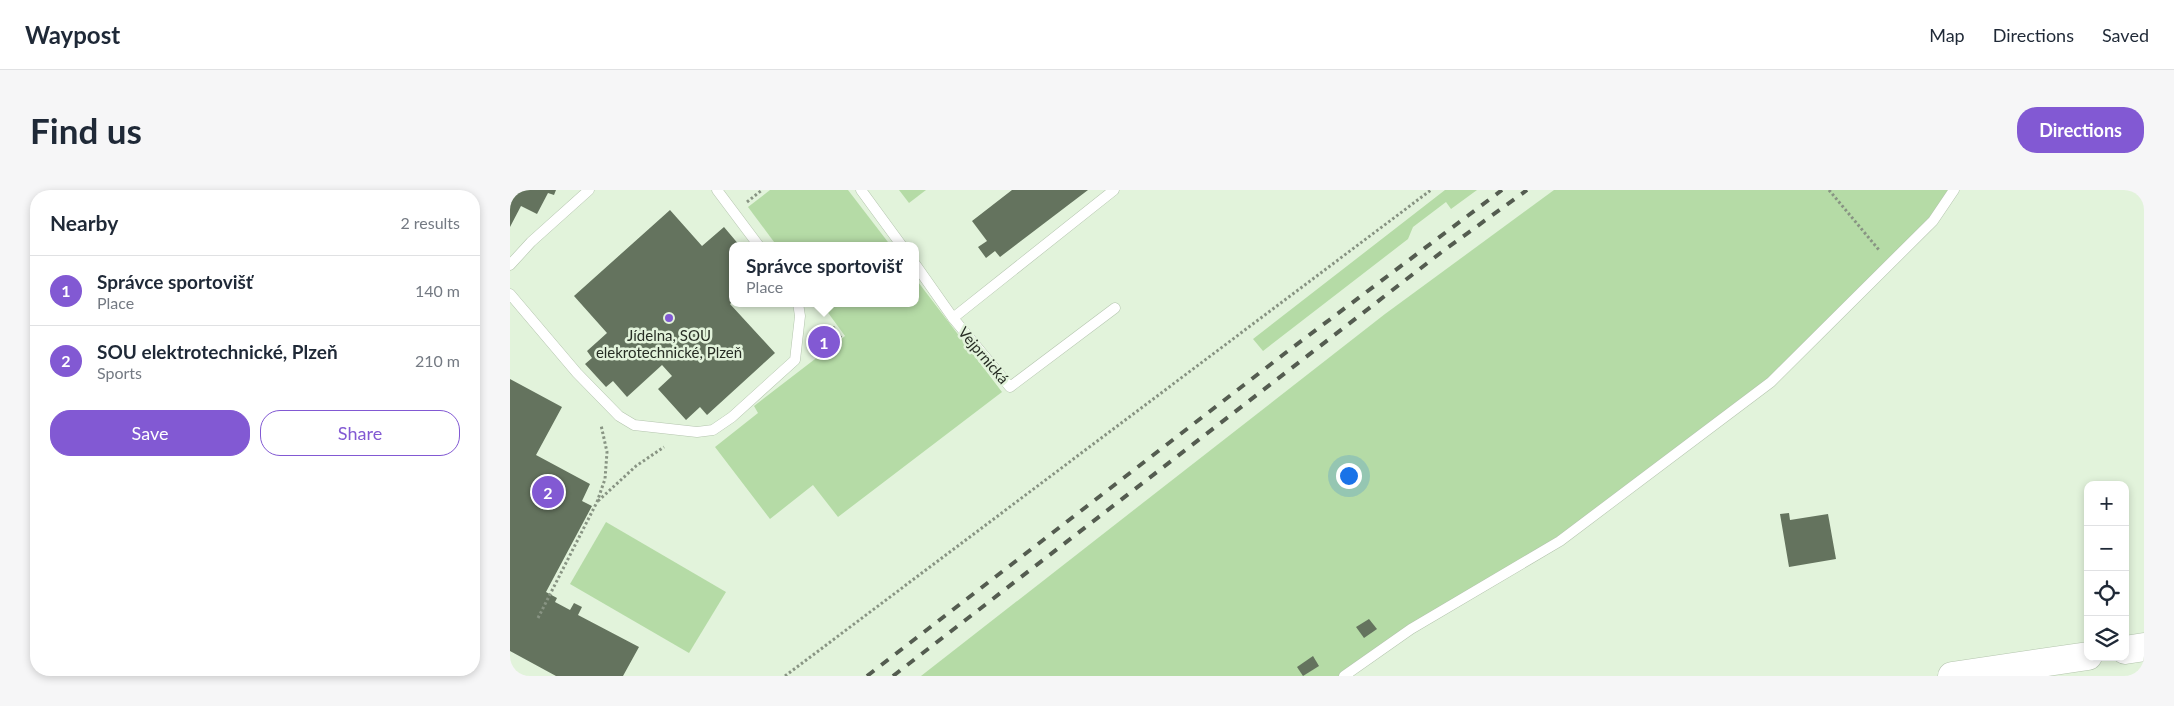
<!DOCTYPE html>
<meta charset="utf-8">
<style>
body{margin:0;font-family:Lato,sans-serif;background:#f6f6f7;color:#1f2937}
.controls{position:absolute;right:15px;bottom:15px;display:grid;overflow:hidden;border-radius:10px;box-shadow:0 2px 8px #0003}
.controls button{width:45px;height:45px;display:grid;place-items:center;padding:0;border:0;border-bottom:1px solid #e0e1e3;background:#fff;color:#1f2937;font:25px sans-serif}
.you{position:absolute;left:838px;top:285px;width:18px;height:18px;margin:-12px;border:4px solid #fff;border-radius:50%;background:#1a73e8;box-shadow:0 0 0 8px #1a73e833}
.badge{display:grid;place-items:center;width:32px;height:32px;border-radius:50%;background:#8259d3;color:#fff;font-size:16px;font-weight:700}
.pin{position:absolute;translate:-50% -50%;border:2px solid #fff;box-shadow:0 1px 5px #0006}
.popup{position:absolute;left:219px;top:52px;width:190px;height:65px;box-sizing:border-box;display:grid;place-content:center;border-radius:10px;background:#fff;filter:drop-shadow(0 1px 4px #0005);font-size:16px;white-space:nowrap;color:#747a83}
.popup b{font-size:19px;color:#1f2937}
.popup::after{content:'';position:absolute;left:50%;top:100%;margin-left:-10px;border:10px solid transparent;border-top-color:#fff}
.list{margin:0;padding:0;list-style:none}
h2{display:flex;justify-content:space-between;align-items:center;height:65px;margin:0;padding:0 20px;font-size:21px}
h2 small{font-size:16px;font-weight:400;color:#747a83}
.list li{display:grid;grid-template-columns:32px 1fr auto;gap:15px;align-items:center;box-sizing:border-box;height:70px;padding:0 20px;border-top:1px solid #e0e1e3}
.list b{display:block;font-size:19px;white-space:nowrap}
.list p{margin:0;font-size:16px;white-space:nowrap;color:#747a83}
.list em{font-size:16px;font-style:normal;color:#747a83}
.actions{display:flex;gap:10px;padding:15px 20px}
.actions a{flex:1;padding:11px 0;border:1px solid #8259d3;border-radius:20px;text-align:center;font-size:18px;color:#8259d3}
.actions .main{background:#8259d3;color:#fff}
.icon{flex:none;width:28px;height:28px;fill:none;stroke:currentColor;stroke-width:2;stroke-linecap:round;stroke-linejoin:round}
.map{position:relative;flex:none;width:1634px;height:486px;overflow:hidden;border-radius:20px}
header{display:flex;align-items:center;gap:30px;box-sizing:border-box;height:70px;padding:0 25px;background:#fff;border-bottom:1px solid #e0e1e3}
header strong{font-size:24px}
nav{display:flex;gap:28px;margin-inline-start:auto;font-size:18px}
.intro{display:flex;align-items:center;justify-content:space-between;box-sizing:border-box;height:120px;padding:0 30px}
h1{margin:0;font-size:35px}
.button{padding:12px 22px;border-radius:20px;background:#8259d3;color:#fff;font-size:18px;font-weight:700}
main{display:flex;gap:30px;padding:0 30px}
aside{flex:1;background:#fff;border-radius:20px;box-shadow:0 2px 8px #0003}
.map>svg:first-child{display:block}
.green{fill:#b5dba6}
.building{fill:#64735e}
.lines{fill:none;stroke-linecap:round;stroke-linejoin:round}
.lane-casing{stroke:#b4c5ae;stroke-width:11}
.secondary-casing{stroke:#b4c5ae;stroke-width:29}
.path{stroke:#889483;stroke-width:3;stroke-dasharray:2.5 2.5;stroke-linecap:butt}
.lane{stroke:#fff;stroke-width:10}
.secondary{stroke:#fff;stroke-width:28}
.rail{stroke:#545c50;stroke-width:4;stroke-dasharray:9 9;stroke-linecap:butt}
.poi-dot{fill:#8259d3;stroke:#e2f3db;stroke-width:2}
.labels{text-anchor:middle;dominant-baseline:central;stroke-width:5;stroke-linejoin:round;paint-order:stroke}
.poi-label{font-size:15px;fill:#272d24;stroke:#e2f3db}
.street-label{font-size:15px;fill:#272d24;stroke:#e2f3db}
</style>
<header>
<strong>Waypost</strong>
<nav><a>Map</a><a>Directions</a><a>Saved</a></nav>
</header>
<div class="intro"><h1>Find us</h1><a class="button">Directions</a></div>
<main>
<aside>
<h2>Nearby<small>2 results</small></h2>
<ul class="list">
<li><span class="badge">1</span><div><b>Správce sportovišť</b><p>Place</p></div><em>140 m</em></li>
<li><span class="badge">2</span><div><b>SOU elektrotechnické, Plzeň</b><p>Sports</p></div><em>210 m</em></li>
</ul>
<div class="actions"><a class="main">Save</a><a>Share</a></div>
</aside>
<div class="map">
<svg width="1634" height="486" viewBox="0 0 1634 486">
<rect width="100%" height="100%" fill="#e2f3db"/>
<g class="green">
<path d="M 260,0 L 338,0 L 381,56 L 267,56 L 238,17 Z"/>
<path d="M 389,0 L 416,0 L 399,13 Z"/>
<path d="M 935,0 L 967,0 L 941,19 L 936,12 L 903,37 L 898,49 L 753,161 L 743,149 Z"/>
<path d="M 1044,0 L 1444,0 L 1423,31 L 1261,192 L 1050,351 L 834,486 L 411,486 L 875,124 Z"/>
<path d="M 405,88 L 492,202 L 328,327 L 303,295 L 260,329 L 205,257 L 248,223 L 244,216 L 335,146 L 311,113 L 405,113 Z"/>
<path d="M 96,332 L 216,402 L 179,463 L 60,394 Z"/>
</g>
<g class="building">
<path d="M 0,0 L 46,0 L 44,5 L 38,3 L 27,24 L 11,16 L 0,37 Z"/>
<path d="M 502,0 L 578,0 L 490,67 L 485,61 L 476,68 L 468,57 L 477,51 L 462,31 Z"/>
<path d="M 160,20 L 192,56 L 214,37 L 230,56 L 223,56 L 223,111 L 220,114 L 265,163 L 197,225 L 190,217 L 176,230 L 148,199 L 162,186 L 152,175 L 117,207 L 103,191 L 96,197 L 75,174 L 82,168 L 77,161 L 97,143 L 64,106 Z"/>
<path d="M 324,136 L 332,147 L 305,167 L 297,157 Z"/>
<path d="M 0,189 L 52,217 L 26,265 L 80,294 L 72,311 L 82,316 L 36,402 L 47,408 L 45,412 L 60,420 L 64,413 L 72,417 L 68,425 L 129,457 L 113,486 L 46,486 L 0,461 Z"/>
<path d="M 1279,323 L 1280,330 L 1318,324 L 1326,369 L 1279,377 L 1270,324 Z"/>
<path d="M 859,429 L 867,439 L 854,448 L 846,437 Z"/>
<path d="M 803,466 L 809,476 L 793,486 L 787,477 Z"/>
</g>
<g class="lines">
<g class="lane-casing">
<g id="lane">
<path d="M 207,0 L 249,56"/>
<path d="M 351,0 L 392,56"/>
<path d="M 405,74 L 443,128 L 500,197 L 605,118"/>
<path d="M 0,75 L 21,52 L 79,0"/>
<path d="M 0,104 L 67,183 L 109,226 L 124,235 L 187,242 L 203,240 L 222,227 L 285,170 L 290,126 L 288,113"/>
<path d="M 443,128 L 604,0"/>
<path d="M 834,486 L 901,439 L 1050,351 L 1261,192 L 1423,31 L 1444,0"/>
</g>
</g>
<g class="secondary-casing">
<g id="secondary">
<path d="M 1615,460 L 1634,457"/>
<path d="M 1442,486 L 1578,466"/>
</g>
</g>
<g class="path">
<path d="M 1319,0 L 1369,60"/>
<path d="M 237,12 L 252,0"/>
<path d="M 88,311 L 126,276 L 154,257"/>
<path d="M 28,428 L 87,312 L 95,289 L 97,262 L 91,235"/>
<path d="M 0,485 L 1,486"/>
<path d="M 275,486 L 921,0"/>
</g>
<use href="#lane" class="lane"/>
<use href="#secondary" class="secondary"/>
<g class="rail">
<path d="M 357,486 L 774,164 L 992,0"/>
<path d="M 383,486 L 933,61 L 1017,0"/>
</g>
</g>
<circle class="poi-dot" cx="159" cy="128" r="5"/>
<g class="labels">
<g class="poi-label">
<text x="159" y="145">Jídelna, SOU<tspan x="159" dy="17">elekrotechnické, Plzeň</tspan></text>
</g>
<g class="street-label">
<text transform="translate(474 165) rotate(50)">Vejprnická</text>
</g>
</g>
</svg>
<div class="controls">
<button>+</button>
<button>−</button>
<button><svg class="icon" aria-label="locate" viewBox="0 0 24 24"><circle cx="12" cy="12" r="6"/><path d="M12 2v4M12 18v4M2 12h4M18 12h4"/></svg></button>
<button><svg class="icon" aria-label="layers" viewBox="0 0 24 24"><path d="M12 4l9 5-9 5-9-5zM3 14l9 5 9-5"/></svg></button>
</div>
<div class="you"></div>
<div class="pin badge" style="left:314px;top:152px">1</div>
<div class="popup"><b>Správce sportovišť</b>Place</div>
<div class="pin badge" style="left:38px;top:302px">2</div>
</div>
</main>
